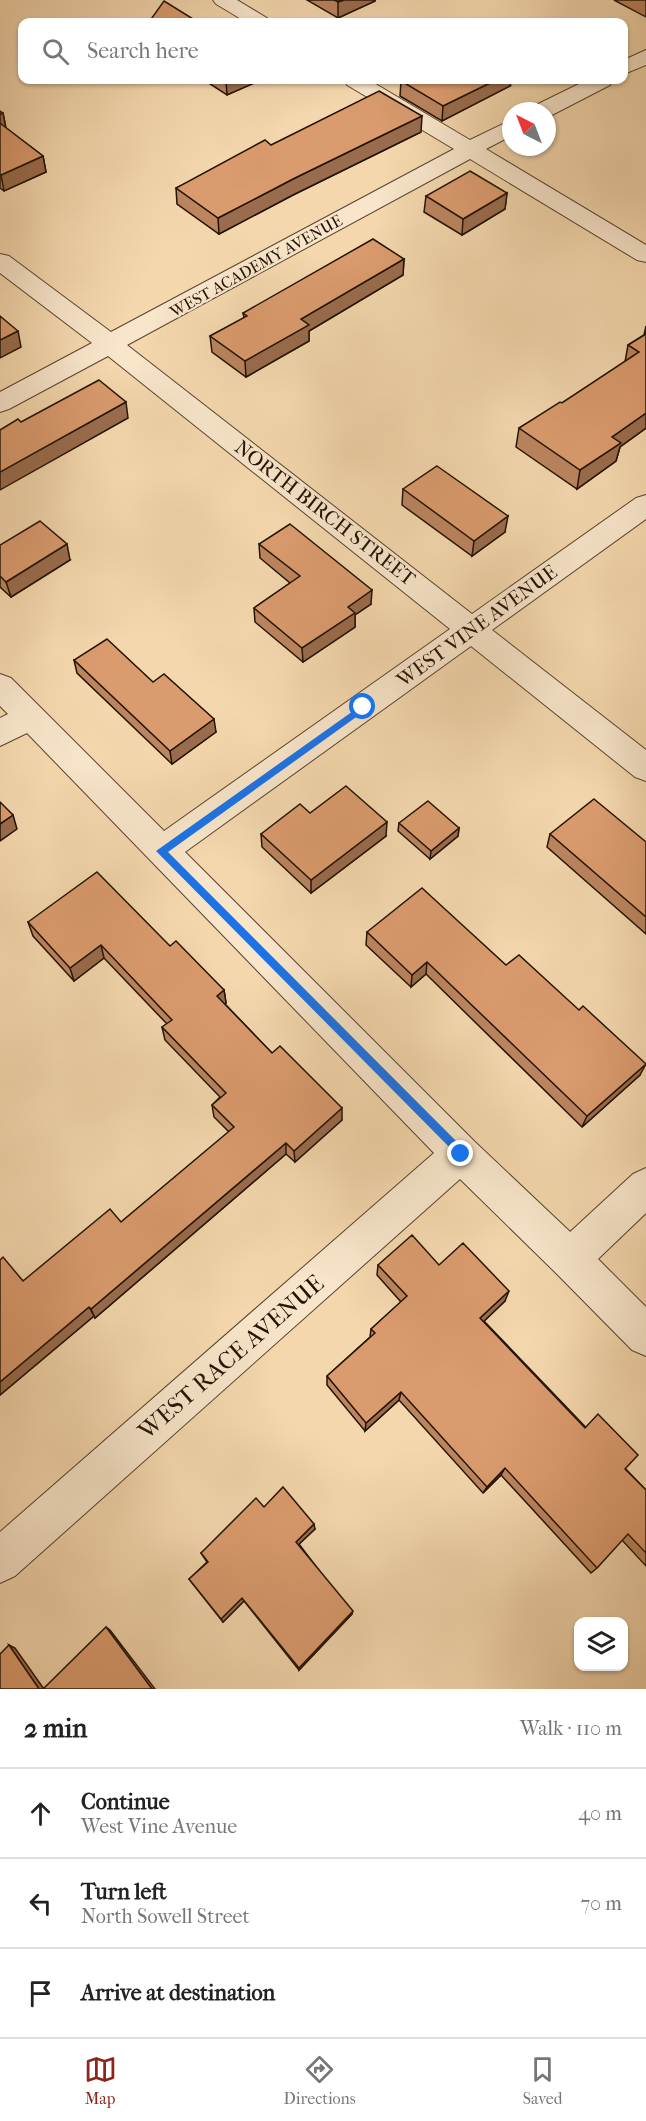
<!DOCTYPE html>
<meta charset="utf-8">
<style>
body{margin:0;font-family:"IM FELL French Canon",serif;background:#f2f2f2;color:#222}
.controls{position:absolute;right:18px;bottom:18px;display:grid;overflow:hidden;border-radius:12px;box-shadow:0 2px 4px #0004}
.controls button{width:54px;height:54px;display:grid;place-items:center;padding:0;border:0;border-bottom:2px solid #e0e0e0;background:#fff;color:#222;font:30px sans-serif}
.compass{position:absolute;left:502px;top:102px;width:54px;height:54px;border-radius:50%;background:#fff;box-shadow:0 2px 4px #0004;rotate:318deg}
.stop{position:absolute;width:18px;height:18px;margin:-14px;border:4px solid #1a73e8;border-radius:50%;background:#fff}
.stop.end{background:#1a73e8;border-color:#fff;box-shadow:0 2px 6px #0008}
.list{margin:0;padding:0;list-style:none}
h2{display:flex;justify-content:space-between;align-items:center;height:78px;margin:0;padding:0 24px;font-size:26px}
h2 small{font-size:20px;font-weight:400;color:#767676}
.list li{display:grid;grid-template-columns:39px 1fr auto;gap:18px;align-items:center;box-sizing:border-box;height:90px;padding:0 24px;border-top:2px solid #e0e0e0}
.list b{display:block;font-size:22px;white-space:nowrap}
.list p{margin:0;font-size:20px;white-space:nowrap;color:#767676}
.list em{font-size:20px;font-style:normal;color:#767676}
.icon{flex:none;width:33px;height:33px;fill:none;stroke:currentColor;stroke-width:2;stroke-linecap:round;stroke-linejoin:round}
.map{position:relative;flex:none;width:646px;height:1689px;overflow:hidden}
.search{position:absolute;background:#fff;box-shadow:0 2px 4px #0004;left:18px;right:18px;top:18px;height:66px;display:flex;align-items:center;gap:15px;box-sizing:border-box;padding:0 21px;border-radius:12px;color:#767676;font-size:22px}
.sheet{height:348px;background:#fff}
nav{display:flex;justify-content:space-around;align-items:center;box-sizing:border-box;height:84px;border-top:2px solid #e0e0e0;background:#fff;font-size:16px;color:#767676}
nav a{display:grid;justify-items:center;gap:3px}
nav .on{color:#8f2418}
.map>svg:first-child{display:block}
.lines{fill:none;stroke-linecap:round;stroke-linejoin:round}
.minor-casing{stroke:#58442f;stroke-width:2}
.tertiary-casing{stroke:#58442f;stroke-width:2}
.minor{fill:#f8e5ca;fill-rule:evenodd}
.tertiary{fill:#f8e5ca;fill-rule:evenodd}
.wall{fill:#bb855f;stroke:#241305;stroke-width:1.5}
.shaded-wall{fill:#996c4d;stroke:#241305;stroke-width:1.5}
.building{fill:#da9b6e;stroke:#241305;stroke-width:1.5}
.route{fill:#1a73e8}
.labels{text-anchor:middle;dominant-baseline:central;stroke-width:4.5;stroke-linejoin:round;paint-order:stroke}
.far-street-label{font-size:16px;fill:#241305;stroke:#f8e5ca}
.street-label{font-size:20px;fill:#241305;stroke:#f8e5ca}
.near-street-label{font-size:24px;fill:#241305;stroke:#f8e5ca}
</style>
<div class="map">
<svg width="646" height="1689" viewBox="0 0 646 1689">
<rect width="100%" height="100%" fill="#f4d7ad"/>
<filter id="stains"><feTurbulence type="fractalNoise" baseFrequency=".00333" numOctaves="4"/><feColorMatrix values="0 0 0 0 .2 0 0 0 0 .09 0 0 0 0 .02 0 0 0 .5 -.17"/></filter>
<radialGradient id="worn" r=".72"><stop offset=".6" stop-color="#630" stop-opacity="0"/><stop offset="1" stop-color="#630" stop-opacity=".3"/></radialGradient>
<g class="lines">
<g class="minor-casing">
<g id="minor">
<path d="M 213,0 L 237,0 L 267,18 L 270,22 L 246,22 L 216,4 Z"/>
<path d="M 646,50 L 646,65 L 624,74 L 624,60 Z"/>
<path d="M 345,80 L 369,80 L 470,140 L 511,120 L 511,136 L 486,149 L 646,245 L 646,262 L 637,260 L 470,159 L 127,345 L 472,614 L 636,498 L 646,495 L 646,519 L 492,630 L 646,750 L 646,781 L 635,777 L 471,646 L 185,852 L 474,1141 L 584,1245 L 590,1259 L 584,1273 L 570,1279 L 556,1273 L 460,1179 L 15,1576 L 0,1583 L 0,1532 L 434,1153 L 27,733 L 0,746 L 0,718 L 8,714 L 0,706 L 0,674 L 11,678 L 164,831 L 450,629 L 108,356 L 9,409 L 0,412 L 0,392 L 92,343 L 0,273 L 0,254 L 9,256 L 111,332 L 454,149 L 347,85 Z"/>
<path d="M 587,80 L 613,80 L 610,85 L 550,116 L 547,116 L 547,111 L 531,111 L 534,106 Z"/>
</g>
</g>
<g class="tertiary-casing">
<path id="tertiary" d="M 646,1168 L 646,1213 L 598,1259 L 646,1307 L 646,1356 L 632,1350 L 556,1273 L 550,1259 L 556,1245 L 633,1174 Z"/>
</g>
<use href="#minor" class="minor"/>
<use href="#tertiary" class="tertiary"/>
</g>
<g class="wall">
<path d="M 307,0 L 375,0 L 375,1 L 338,18 Z"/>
<path d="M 614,0 L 646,0 L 646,17 Z"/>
<path d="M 204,80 L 261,80 L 227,95 Z"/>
<path d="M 401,81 L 510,86 L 442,121 L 400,96 Z"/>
<path d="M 0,111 L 3,113 L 6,128 L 43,156 L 46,172 L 4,191 L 0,188 Z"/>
<path d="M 421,132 L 293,195 L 219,234 L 177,204 L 176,188 L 271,145 Z"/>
<path d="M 507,193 L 505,209 L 462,235 L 424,212 L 426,196 Z"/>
<path d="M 404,259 L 403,275 L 309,331 L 309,341 L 246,377 L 212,352 L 210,336 L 244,318 L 243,313 Z"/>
<path d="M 646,326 L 646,428 L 620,447 L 616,461 L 577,489 L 516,447 L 519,428 L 562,403 L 625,362 L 628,345 L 644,335 Z"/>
<path d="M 403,489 L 505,532 L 472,556 L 402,505 Z"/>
<path d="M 259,544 L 371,604 L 355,615 L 355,627 L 303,662 L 255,622 L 254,608 L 290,583 L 260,558 Z"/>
<path d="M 0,545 L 70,560 L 11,597 L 0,587 Z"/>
<path d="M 74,660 L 153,682 L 216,732 L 172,764 L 77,673 Z"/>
<path d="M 310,813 L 386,836 L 311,893 L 262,847 L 261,834 Z"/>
<path d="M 399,823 L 459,828 L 458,836 L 430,859 L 398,831 Z"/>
<path d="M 550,834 L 646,842 L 646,934 L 547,847 Z"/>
<path d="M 28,922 L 170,946 L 224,990 L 226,1003 L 225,1004 L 272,1053 L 342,1120 L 295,1162 L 286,1154 L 95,1318 L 94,1316 L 0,1395 L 0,1260 L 23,1281 L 121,1222 L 229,1132 L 214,1117 L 212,1105 L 220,1097 L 165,1040 L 162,1027 L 167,1024 L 104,958 L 74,981 L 33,936 Z"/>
<path d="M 367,932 L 506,965 L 640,1075 L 582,1127 L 426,974 L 411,987 L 366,945 Z"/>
<path d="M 378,1265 L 439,1265 L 505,1301 L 484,1321 L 646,1490 L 646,1566 L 622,1540 L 597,1568 L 591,1573 L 501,1475 L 483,1493 L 399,1400 L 365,1431 L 327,1385 L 327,1376 L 370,1337 L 371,1329 L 401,1302 L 377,1275 Z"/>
<path d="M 264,1507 L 315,1529 L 299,1544 L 352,1614 L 299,1670 L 244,1601 L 223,1622 L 189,1579 L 207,1562 L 201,1553 Z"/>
</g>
<g class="shaded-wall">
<path d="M 344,0 L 375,0 L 375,1 L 338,18 L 338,2 Z"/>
<path d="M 226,80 L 261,80 L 227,95 Z"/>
<path d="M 496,80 L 511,80 L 510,86 L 442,121 L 443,106 Z"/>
<path d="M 3,113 L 6,129 L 0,132 L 0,115 Z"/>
<path d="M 422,116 L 421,132 L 293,195 L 219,234 L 218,218 L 293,179 Z"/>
<path d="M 43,156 L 46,172 L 4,191 L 1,175 Z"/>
<path d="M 507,193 L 505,209 L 462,235 L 463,219 Z"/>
<path d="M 404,259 L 403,275 L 309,331 L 309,341 L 246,377 L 245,361 L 301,319 Z"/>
<path d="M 18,331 L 21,347 L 0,358 L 0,340 Z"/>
<path d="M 126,402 L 128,418 L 0,490 L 0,472 Z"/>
<path d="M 646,413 L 646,428 L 620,447 L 616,461 L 577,489 L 580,470 L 612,437 Z"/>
<path d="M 508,516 L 505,532 L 472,556 L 474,541 Z"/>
<path d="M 67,544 L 70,560 L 11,597 L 6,582 Z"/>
<path d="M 372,590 L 371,604 L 355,615 L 355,627 L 303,662 L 302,648 L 348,607 Z"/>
<path d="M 214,719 L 216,732 L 172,764 L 170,751 Z"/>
<path d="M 13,815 L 17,829 L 0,841 L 0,824 Z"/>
<path d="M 387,822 L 386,836 L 311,893 L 311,880 Z"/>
<path d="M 459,828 L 458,836 L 430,859 L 431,851 Z"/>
<path d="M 101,945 L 104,958 L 74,981 L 70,968 Z"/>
<path d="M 427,962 L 426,974 L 411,987 L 412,975 Z"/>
<path d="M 224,990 L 226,1003 L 219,1009 L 217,996 Z"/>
<path d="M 646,1064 L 640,1075 L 582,1127 L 587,1116 Z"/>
<path d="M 342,1108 L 342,1120 L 295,1162 L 294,1151 Z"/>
<path d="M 286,1143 L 286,1154 L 95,1318 L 91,1309 Z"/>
<path d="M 509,1291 L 505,1301 L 477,1328 L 480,1318 Z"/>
<path d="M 89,1307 L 94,1316 L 0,1395 L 0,1382 Z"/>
<path d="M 401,1392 L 399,1400 L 365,1431 L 366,1423 Z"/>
<path d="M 505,1468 L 501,1475 L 483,1493 L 487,1487 Z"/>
<path d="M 314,1524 L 315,1529 L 297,1546 L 296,1542 Z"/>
<path d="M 242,1598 L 244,1601 L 223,1622 L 221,1619 Z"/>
<path d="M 353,1611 L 352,1614 L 299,1670 L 299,1668 Z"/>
<path d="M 106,1627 L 110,1630 L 155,1689 L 152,1689 Z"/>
<path d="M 9,1645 L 15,1648 L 44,1689 L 39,1689 Z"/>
</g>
<g class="building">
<path d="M 334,0 L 344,0 L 338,2 Z"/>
<path d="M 164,1 L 198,22 L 149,22 Z"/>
<path d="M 404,80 L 496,80 L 443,106 L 401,81 Z"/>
<path d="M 379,91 L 422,116 L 293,179 L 218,218 L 176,188 L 265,140 L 271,145 Z"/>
<path d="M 0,123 L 43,156 L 1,175 L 0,174 Z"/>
<path d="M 470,171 L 507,193 L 463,219 L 426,196 Z"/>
<path d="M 373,239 L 404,259 L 301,319 L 309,325 L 245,361 L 210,336 L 247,316 L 243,313 Z"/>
<path d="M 0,316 L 18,331 L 0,340 Z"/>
<path d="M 646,334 L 646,413 L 612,437 L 621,443 L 580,470 L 519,428 L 560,402 L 562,403 L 639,352 L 628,345 Z"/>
<path d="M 99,380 L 126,402 L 0,472 L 0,430 L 18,419 L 21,422 Z"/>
<path d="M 437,466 L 508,516 L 474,541 L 403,489 Z"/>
<path d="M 40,521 L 67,544 L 6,582 L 0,576 L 0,545 Z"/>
<path d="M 290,524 L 372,590 L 348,607 L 355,613 L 302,648 L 254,608 L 300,576 L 259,544 Z"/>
<path d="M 107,639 L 153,682 L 164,674 L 214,719 L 170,751 L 74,660 Z"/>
<path d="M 346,786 L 387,822 L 311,880 L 261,834 L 300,804 L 310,813 Z"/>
<path d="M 594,799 L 646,842 L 646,917 L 550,834 Z"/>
<path d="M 428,801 L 459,828 L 431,851 L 399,823 Z"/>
<path d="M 0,802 L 13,815 L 0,824 Z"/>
<path d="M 97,872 L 170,946 L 176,941 L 224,990 L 217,996 L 272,1053 L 280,1046 L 342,1108 L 294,1151 L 286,1143 L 91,1309 L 89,1307 L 0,1382 L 0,1260 L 3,1257 L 23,1281 L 110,1209 L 121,1222 L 234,1127 L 212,1105 L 226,1093 L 162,1027 L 172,1020 L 101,945 L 70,968 L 28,922 Z"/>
<path d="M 422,888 L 506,965 L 519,955 L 579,1010 L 583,1006 L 646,1064 L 587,1116 L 427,962 L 412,975 L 367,932 Z"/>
<path d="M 412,1235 L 439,1265 L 463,1243 L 509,1291 L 480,1318 L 585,1428 L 598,1414 L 638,1455 L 625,1469 L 646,1490 L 646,1553 L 628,1534 L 597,1568 L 505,1468 L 487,1487 L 401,1392 L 366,1423 L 327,1376 L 375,1333 L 371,1329 L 407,1296 L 378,1265 Z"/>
<path d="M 283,1487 L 314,1524 L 296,1542 L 353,1611 L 299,1668 L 242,1598 L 221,1619 L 189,1579 L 208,1562 L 201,1553 L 256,1498 L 264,1507 Z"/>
<path d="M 106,1627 L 152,1689 L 43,1689 Z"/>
<path d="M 9,1645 L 39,1689 L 0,1689 L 0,1654 Z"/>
</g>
<path class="route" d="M 363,704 L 366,705 L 366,710 L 168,852 L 465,1150 L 467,1154 L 461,1159 L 156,851 Z"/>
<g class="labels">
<g class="far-street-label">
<text transform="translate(256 266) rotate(-29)">WEST ACADEMY AVENUE</text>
</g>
<g class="street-label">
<text transform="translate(325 513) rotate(38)">NORTH BIRCH STREET</text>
<text transform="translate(477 626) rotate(-36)">WEST VINE AVENUE</text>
</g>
<g class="near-street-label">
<text transform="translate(231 1357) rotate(-41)">WEST RACE AVENUE</text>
</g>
</g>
<rect width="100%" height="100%" filter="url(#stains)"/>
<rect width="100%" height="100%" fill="url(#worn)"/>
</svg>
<div class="controls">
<button><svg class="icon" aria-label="layers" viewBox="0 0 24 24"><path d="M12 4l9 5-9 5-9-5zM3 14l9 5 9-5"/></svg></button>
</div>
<svg class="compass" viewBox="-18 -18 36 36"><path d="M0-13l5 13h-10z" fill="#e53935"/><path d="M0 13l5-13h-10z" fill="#767676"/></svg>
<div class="stop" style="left:363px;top:707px"></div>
<div class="stop end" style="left:461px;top:1154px"></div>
<div class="search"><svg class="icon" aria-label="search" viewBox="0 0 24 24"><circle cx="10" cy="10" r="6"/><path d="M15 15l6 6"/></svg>Search here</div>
</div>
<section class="sheet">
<h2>2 min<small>Walk · 110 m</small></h2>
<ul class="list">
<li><svg class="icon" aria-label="ahead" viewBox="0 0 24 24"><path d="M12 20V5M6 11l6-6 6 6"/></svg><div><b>Continue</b><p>West Vine Avenue</p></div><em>40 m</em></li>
<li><svg class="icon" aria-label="left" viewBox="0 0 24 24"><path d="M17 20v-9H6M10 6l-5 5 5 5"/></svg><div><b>Turn left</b><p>North Sowell Street</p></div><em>70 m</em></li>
<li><svg class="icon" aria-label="arrive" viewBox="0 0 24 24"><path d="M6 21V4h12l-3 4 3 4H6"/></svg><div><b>Arrive at destination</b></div></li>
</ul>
</section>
<nav>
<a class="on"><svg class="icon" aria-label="map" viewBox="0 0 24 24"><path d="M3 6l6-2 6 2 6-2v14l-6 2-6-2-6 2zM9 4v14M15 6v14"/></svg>Map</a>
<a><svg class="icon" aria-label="directions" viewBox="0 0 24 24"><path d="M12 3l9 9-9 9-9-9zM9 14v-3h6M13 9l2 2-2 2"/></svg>Directions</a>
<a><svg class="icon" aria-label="saved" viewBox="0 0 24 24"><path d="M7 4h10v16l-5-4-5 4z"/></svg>Saved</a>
</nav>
